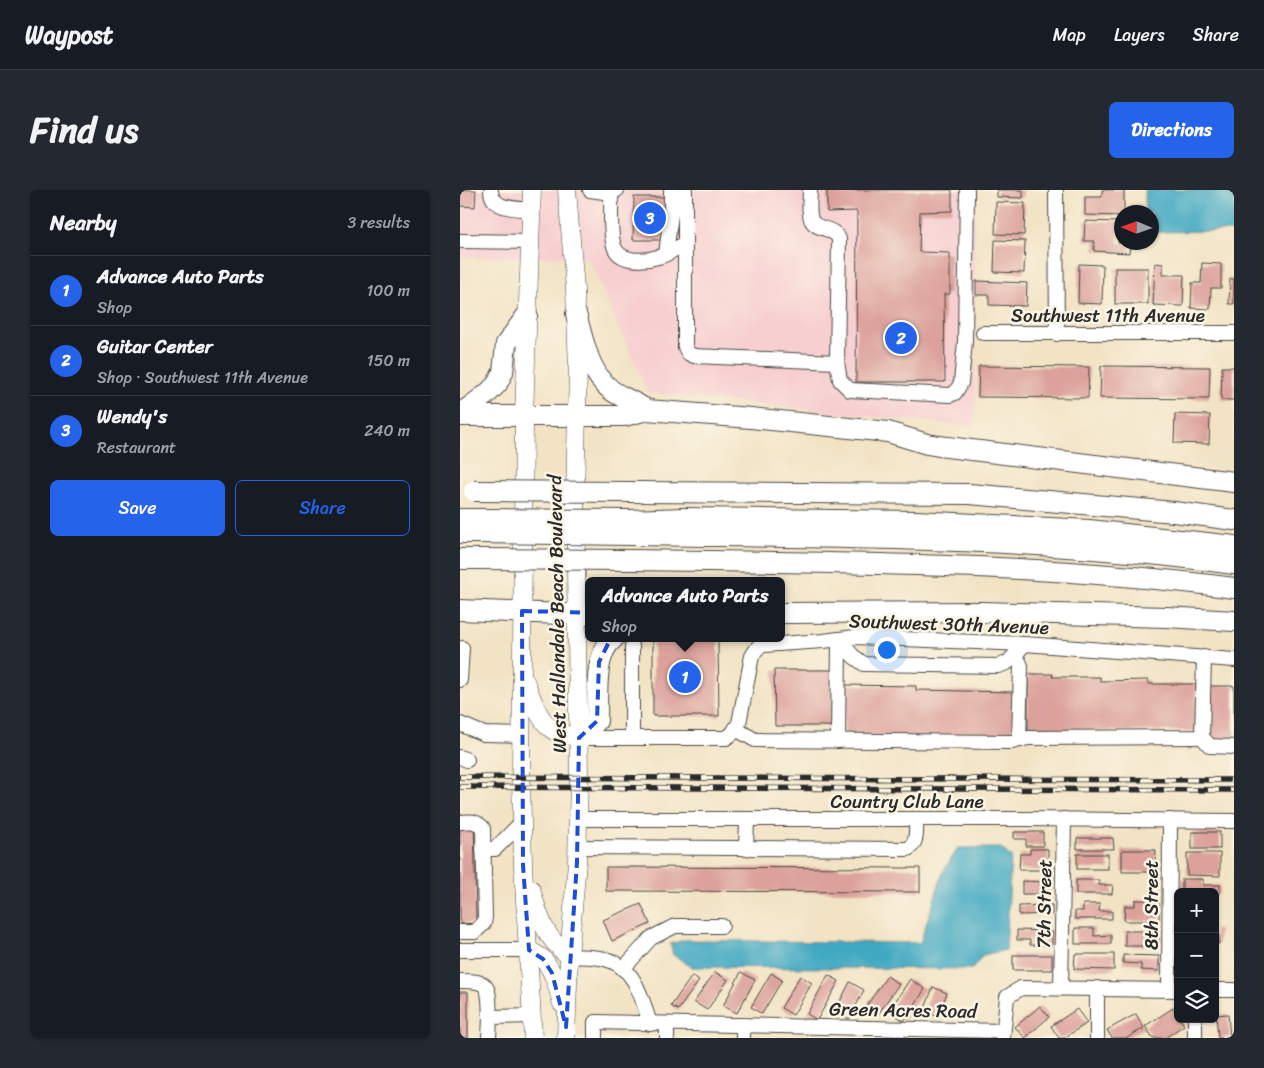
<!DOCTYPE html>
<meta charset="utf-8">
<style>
body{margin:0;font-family:Sriracha,sans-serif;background:#242831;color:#f1f3f6}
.controls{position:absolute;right:15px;bottom:15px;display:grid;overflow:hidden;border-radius:8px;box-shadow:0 1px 4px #0004}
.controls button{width:45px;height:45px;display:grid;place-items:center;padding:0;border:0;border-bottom:1px solid #363941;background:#171b24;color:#f1f3f6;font:25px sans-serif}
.compass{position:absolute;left:654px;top:15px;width:45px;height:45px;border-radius:50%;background:#171b24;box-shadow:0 1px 4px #0004;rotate:272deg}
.you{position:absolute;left:426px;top:459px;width:18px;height:18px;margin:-12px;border:4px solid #fff;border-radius:50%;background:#1a73e8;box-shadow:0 0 0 8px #1a73e833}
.badge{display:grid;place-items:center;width:32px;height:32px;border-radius:50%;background:#2563eb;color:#fff;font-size:16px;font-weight:700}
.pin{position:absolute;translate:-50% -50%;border:2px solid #fff;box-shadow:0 1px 5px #0006}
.popup{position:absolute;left:125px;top:387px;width:200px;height:65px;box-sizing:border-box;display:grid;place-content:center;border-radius:8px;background:#171b24;filter:drop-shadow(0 1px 4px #0005);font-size:16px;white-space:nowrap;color:#9ea1a6}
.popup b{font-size:19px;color:#f1f3f6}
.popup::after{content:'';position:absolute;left:50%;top:100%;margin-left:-10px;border:10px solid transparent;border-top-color:#171b24}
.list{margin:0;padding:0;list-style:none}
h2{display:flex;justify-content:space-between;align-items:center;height:65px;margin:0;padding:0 20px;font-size:21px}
h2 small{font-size:16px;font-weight:400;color:#9ea1a6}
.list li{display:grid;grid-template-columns:32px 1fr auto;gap:15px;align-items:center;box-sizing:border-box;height:70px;padding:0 20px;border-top:1px solid #363941}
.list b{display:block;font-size:19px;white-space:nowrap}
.list p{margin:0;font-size:16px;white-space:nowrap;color:#9ea1a6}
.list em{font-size:16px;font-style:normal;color:#9ea1a6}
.actions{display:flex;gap:10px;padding:15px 20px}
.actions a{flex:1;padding:11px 0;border:1px solid #2563eb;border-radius:8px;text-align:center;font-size:18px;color:#2563eb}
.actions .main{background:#2563eb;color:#fff}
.icon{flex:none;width:28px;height:28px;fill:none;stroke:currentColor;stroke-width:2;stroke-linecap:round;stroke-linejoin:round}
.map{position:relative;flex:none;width:774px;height:848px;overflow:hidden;border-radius:8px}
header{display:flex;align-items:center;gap:30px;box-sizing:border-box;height:70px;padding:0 25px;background:#171b24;border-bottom:1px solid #363941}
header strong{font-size:24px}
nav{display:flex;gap:28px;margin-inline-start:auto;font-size:18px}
.intro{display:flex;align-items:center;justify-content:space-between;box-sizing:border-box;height:120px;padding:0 30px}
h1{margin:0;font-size:35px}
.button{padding:12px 22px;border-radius:8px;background:#2563eb;color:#fff;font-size:18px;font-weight:700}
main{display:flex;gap:30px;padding:0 30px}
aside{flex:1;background:#171b24;border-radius:8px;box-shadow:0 1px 4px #0004}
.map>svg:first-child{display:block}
.built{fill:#f7cfd1}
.water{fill:#42a9c2;stroke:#366a76}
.building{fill:#dca19b}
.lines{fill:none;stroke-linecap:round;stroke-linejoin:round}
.minor-casing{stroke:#494742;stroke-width:16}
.major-casing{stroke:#494742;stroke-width:19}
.highway-casing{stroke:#494742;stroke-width:22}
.minor{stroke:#fff;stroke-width:14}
.major{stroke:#fff;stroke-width:18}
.highway{stroke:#fff;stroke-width:20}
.rail-casing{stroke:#2b2b2b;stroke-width:5.5}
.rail{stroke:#fcf5e5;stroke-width:4;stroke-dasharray:11;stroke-linecap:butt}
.highway-bridge-casing{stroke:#494742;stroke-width:22;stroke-linecap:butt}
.highway-bridge{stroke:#fff;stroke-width:20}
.marked{fill:none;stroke:#1d4ed8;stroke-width:4;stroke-dasharray:10 6;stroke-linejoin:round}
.labels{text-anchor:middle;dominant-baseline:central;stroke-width:5;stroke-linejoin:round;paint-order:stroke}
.street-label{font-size:19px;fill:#2b2b2b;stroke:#fcf5e5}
</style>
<header>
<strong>Waypost</strong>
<nav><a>Map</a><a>Layers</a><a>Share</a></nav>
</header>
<div class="intro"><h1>Find us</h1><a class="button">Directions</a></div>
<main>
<aside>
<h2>Nearby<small>3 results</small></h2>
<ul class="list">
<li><span class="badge">1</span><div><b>Advance Auto Parts</b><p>Shop</p></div><em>100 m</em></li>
<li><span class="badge">2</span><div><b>Guitar Center</b><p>Shop · Southwest 11th Avenue</p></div><em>150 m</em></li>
<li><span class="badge">3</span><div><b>Wendy's</b><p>Restaurant</p></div><em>240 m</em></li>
</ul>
<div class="actions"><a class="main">Save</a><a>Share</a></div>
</aside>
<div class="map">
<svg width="774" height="848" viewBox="0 0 774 848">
<rect width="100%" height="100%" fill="#fcf5e5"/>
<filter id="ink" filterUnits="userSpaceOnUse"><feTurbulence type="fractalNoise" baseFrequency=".02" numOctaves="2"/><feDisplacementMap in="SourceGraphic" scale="10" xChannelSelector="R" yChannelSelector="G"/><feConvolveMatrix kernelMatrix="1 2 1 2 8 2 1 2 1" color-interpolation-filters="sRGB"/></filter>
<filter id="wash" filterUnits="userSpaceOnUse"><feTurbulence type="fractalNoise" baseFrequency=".0096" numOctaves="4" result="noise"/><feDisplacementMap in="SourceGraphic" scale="20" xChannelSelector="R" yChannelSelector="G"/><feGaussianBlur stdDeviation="1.12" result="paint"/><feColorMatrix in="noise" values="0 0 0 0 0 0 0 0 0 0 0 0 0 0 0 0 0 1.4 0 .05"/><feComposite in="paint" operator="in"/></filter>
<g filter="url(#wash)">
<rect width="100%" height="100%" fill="#f2e3c5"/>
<path class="built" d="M 0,0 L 515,0 L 515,237 L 188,203 L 128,68 L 0,67 Z"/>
<g class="water">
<path d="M 685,0 L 774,0 L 774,41 L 692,42 L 692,22 L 685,22 Z"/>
<path d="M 498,658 L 541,658 L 551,667 L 546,760 L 523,765 L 512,779 L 232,777 L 213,765 L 210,754 L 225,750 L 460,753 L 483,682 Z"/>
</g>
<g id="blocks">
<g class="building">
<path d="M 0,0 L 16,0 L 15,17 L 0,16 Z"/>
<path d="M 367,0 L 492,0 L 492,21 L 460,22 L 459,62 L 490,63 L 490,104 L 484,104 L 485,192 L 396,192 L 397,21 L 367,22 Z"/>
<path d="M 537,0 L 563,0 L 563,8 L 537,7 Z"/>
<path d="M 642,0 L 664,0 L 664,22 L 662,22 L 662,26 L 625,25 L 625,7 L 642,7 Z"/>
<path d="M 174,7 L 207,7 L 206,50 L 173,50 Z"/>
<path d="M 536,12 L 565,13 L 564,45 L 535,44 Z"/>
<path d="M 625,31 L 659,32 L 658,53 L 670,54 L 669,63 L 634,61 L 634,51 L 624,51 Z"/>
<path d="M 535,50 L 565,51 L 564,83 L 534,82 Z"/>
<path d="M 695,73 L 703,74 L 703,85 L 724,85 L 723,116 L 693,115 Z"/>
<path d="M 742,73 L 761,74 L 761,98 L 751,98 L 750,119 L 731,118 L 732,93 L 741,93 Z"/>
<path d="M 619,74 L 643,75 L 642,114 L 618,113 Z"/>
<rect x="655" y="78" width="33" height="36"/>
<path d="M 770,89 L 774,89 L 774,114 L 769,114 Z"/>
<path d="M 516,91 L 567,93 L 566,116 L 529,115 L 529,105 L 516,105 Z"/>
<path d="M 519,176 L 629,177 L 628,208 L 518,207 Z"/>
<path d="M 641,176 L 750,177 L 749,209 L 640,208 Z"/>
<path d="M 762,177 L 774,177 L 774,210 L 761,210 Z"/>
<path d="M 715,224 L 750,225 L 749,254 L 714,253 Z"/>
<path d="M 193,448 L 258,448 L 259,526 L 193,526 Z"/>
<path d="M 314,480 L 373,480 L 373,536 L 315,536 Z"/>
<path d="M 568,484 L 593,484 L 592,487 L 640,487 L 640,491 L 688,490 L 689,494 L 736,494 L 736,541 L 568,541 Z"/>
<path d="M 384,495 L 456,496 L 456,500 L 554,502 L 552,548 L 384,546 Z"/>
<path d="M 750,496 L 774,496 L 774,551 L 749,550 Z"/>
<path d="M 0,627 L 14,627 L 16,733 L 0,734 Z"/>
<path d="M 554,642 L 583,642 L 583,656 L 566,656 L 566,649 L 554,649 Z"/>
<rect x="732" y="642" width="28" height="17"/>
<path d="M 617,648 L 653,648 L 654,659 L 617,659 Z"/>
<path d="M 570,659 L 588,659 L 588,680 L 559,680 L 560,664 L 570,664 Z"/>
<path d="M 662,660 L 696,660 L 695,682 L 662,682 Z"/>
<path d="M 727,663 L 760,663 L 760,686 L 727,685 Z"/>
<rect x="617" y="664" width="31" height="15"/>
<path d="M 146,677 L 460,678 L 460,702 L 146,701 Z"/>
<path d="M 722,689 L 743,689 L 743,695 L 760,695 L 760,704 L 755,704 L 755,702 L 722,702 Z"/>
<path d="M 616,690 L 639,690 L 639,695 L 653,695 L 652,704 L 616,704 Z"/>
<path d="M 562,691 L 588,692 L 588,704 L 562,704 Z"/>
<path d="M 675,710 L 699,710 L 699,731 L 664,731 L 665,716 L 675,716 Z"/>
<path d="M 181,714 L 190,734 L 152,751 L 143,730 Z"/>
<path d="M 623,714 L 640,714 L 639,721 L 652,721 L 652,729 L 615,729 L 615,721 L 623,721 Z"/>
<path d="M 592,715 L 592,724 L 559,725 L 559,716 Z"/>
<path d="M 615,738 L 634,738 L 634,746 L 651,745 L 651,754 L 615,754 Z"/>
<path d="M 755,739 L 759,740 L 759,754 L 755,754 Z"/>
<path d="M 557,740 L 592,741 L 592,755 L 570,755 L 570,750 L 557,750 Z"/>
<rect x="665" y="741" width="34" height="15"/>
<path d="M 615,764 L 654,764 L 654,780 L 614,779 Z"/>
<rect x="553" y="765" width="39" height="15"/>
<path d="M 663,765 L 699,766 L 699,781 L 681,780 L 681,774 L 663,773 Z"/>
<path d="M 255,782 L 268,790 L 247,820 L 234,812 Z"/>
<path d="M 281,782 L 295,790 L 277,823 L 263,816 Z"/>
<path d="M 311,783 L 322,790 L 302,824 L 291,817 Z"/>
<path d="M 368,785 L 379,791 L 357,830 L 347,824 Z"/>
<path d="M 232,786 L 239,791 L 218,820 L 211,816 Z"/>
<path d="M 340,786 L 352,793 L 333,825 L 321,818 Z"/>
<path d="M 427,786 L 439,794 L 416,827 L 405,818 Z"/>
<path d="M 450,789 L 465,799 L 444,831 L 429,821 Z"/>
<path d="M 390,792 L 404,800 L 389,829 L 375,821 Z"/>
<path d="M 473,797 L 487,803 L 478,827 L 464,821 Z"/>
<rect x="0" y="802" width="8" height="46"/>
<path d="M 580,816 L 589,827 L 565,848 L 555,837 Z"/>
<path d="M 713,818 L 718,825 L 718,829 L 720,829 L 724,835 L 705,848 L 693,848 L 685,836 Z"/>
<path d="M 617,819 L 627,833 L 604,848 L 599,848 L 591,836 Z"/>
<path d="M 676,824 L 684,838 L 667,848 L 652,848 L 647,840 Z"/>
<path d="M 768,824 L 770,847 L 758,848 L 756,825 Z"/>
</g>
</g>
</g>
<g filter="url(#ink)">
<use href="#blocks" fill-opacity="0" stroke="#494742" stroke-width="1"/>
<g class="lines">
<g class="minor-casing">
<g id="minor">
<path d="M 31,0 C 31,20 56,18 72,20"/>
<path d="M 130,0 L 151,3"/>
<path d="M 157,0 L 151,3 C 152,18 149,42 154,56 C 159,73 184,71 198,67 C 208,65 216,58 225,53"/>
<path d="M 225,0 L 225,157 L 228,163 L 234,166 L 377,172 L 379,49 C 374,36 355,41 351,29 C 348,20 350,9 350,0"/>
<path d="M 596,0 L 597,144"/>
<path d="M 0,51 L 71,52"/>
<path d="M 206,64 L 211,24 L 211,0"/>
<path d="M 523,143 L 774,143"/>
<path d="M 377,172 L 380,190 L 390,200 L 490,205 L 495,203 L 501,193 L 505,151 L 507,0"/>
<path d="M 379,449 L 393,466 L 404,474 L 538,476 L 547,473 L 565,454"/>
<path d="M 556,465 L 561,476 L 559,550"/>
<path d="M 0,490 L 2,458"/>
<path d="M 0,534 L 24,544 L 62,545"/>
<path d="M 276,539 L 295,550 L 552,552 L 568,548 L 742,547 L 744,467"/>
<path d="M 742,547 L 750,556 L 774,557"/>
<path d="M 119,548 L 266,548 L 272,544 L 279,533 L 292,466 L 298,457 L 304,455 L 363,451 L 395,447 L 565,454 L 774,470"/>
<path d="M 172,548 L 172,456"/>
<path d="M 378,551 L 379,449"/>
<path d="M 0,567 L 7,570"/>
<path d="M 119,629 L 562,629 L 774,631"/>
<path d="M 0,632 C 9,631 16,630 23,638 L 25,727 L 24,733 L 15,742 L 0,742"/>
<path d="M 118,657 L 448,659 C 458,653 456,641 456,630"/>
<path d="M 23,659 L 35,659 L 62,632"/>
<path d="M 286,659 L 287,630"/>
<path d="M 0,760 L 69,760"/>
<path d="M 109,766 C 120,767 133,766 145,769 C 175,776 182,808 190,834"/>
<path d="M 163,779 L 191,748 L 215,736 L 262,736"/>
<path d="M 0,791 C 33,790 28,799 30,827"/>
<path d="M 601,798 L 604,629"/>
<path d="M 709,799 L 710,630"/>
<path d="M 755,800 L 774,800"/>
<path d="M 283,835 L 283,848"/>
<path d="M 29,848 L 30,827 L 72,826"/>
<path d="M 135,848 L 135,832 L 543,841"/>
<path d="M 207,848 L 207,834"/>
<path d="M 543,848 L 547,807 L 561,798 L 718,800"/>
<path d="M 637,848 L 637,798"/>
<path d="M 735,848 L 735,829"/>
</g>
</g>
<g class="major-casing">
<g id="major">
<path d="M 72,0 L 64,226 L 61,588 L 63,675 L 73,848"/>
<path d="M 65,491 C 72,508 79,533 96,542 C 103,545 112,546 119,548"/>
<path d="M 71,699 C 80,728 83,746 109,766"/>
<path d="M 69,760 C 73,763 79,765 83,769 C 94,781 98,799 102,814"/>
<path d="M 106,848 L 109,766 L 117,672 L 119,588 L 115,307 L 118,178 L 115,100 L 107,0"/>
</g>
</g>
<g class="highway-casing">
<g id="highway">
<path d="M 116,124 C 124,153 130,190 159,205 C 169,210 178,214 187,220"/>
<path d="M 0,224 L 27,204 L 37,194 L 43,182 L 46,154 L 67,125"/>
<path d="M 0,226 L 164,226 L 187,220 L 291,228 L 428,242 L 467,254 L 479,256 L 774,292"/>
<path d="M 171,302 L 509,304 L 714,322 L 774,330"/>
<path d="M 0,329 L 20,329"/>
<path d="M 171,330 L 223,328 L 456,331 L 629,340 L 774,356"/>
<path d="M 0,343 L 20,343"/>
<path d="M 172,345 C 373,348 575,346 774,374"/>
<path d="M 0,369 L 18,369"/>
<path d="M 172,370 C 373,373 574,372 774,398"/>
<path d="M 0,420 L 129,425"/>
<path d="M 321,423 L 522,422 L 706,427 L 774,431"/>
<path d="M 119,548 L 137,531 C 138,507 133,464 154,448"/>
</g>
</g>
<use href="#minor" class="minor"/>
<use href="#major" class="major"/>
<use href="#highway" class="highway"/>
<g class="rail-casing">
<g id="rail">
<path d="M 0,587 L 774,590"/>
<path d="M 0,597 L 774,600"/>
</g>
</g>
<use href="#rail" class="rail"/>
<g class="highway-bridge-casing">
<g id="highway-bridge">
<path d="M 14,301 L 171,302"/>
<path d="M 20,329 L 171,330"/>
<path d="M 20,343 L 172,345"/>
<path d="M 18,369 L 172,370"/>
</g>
</g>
<use href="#highway-bridge" class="highway-bridge"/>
</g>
</g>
<path class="marked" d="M 62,421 L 188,424 L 149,452 L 139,472 L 137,531 L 119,548 L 117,672 L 106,837 L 92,783 L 83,769 L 69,760 L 63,675 Z"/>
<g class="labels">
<g class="street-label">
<text x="648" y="125">Southwest 11th Avenue</text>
<text transform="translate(97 424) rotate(-91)">West Hallandale Beach Boulevard</text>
<text transform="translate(489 434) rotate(2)">Southwest 30th Avenue</text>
<text x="447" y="611">Country Club Lane</text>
<text transform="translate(584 714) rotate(-89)">7th Street</text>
<text transform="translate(691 715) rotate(-90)">8th Street</text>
<text transform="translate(443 820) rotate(1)">Green Acres Road</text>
</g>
</g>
</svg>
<div class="controls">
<button>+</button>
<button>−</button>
<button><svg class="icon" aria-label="layers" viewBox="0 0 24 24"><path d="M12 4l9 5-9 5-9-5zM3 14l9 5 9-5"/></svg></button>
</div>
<svg class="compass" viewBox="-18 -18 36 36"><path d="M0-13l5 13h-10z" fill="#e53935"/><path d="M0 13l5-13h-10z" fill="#9ea1a6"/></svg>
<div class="you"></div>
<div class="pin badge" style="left:225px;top:487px">1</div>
<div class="popup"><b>Advance Auto Parts</b>Shop</div>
<div class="pin badge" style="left:441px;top:148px">2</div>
<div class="pin badge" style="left:190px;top:28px">3</div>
</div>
</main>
